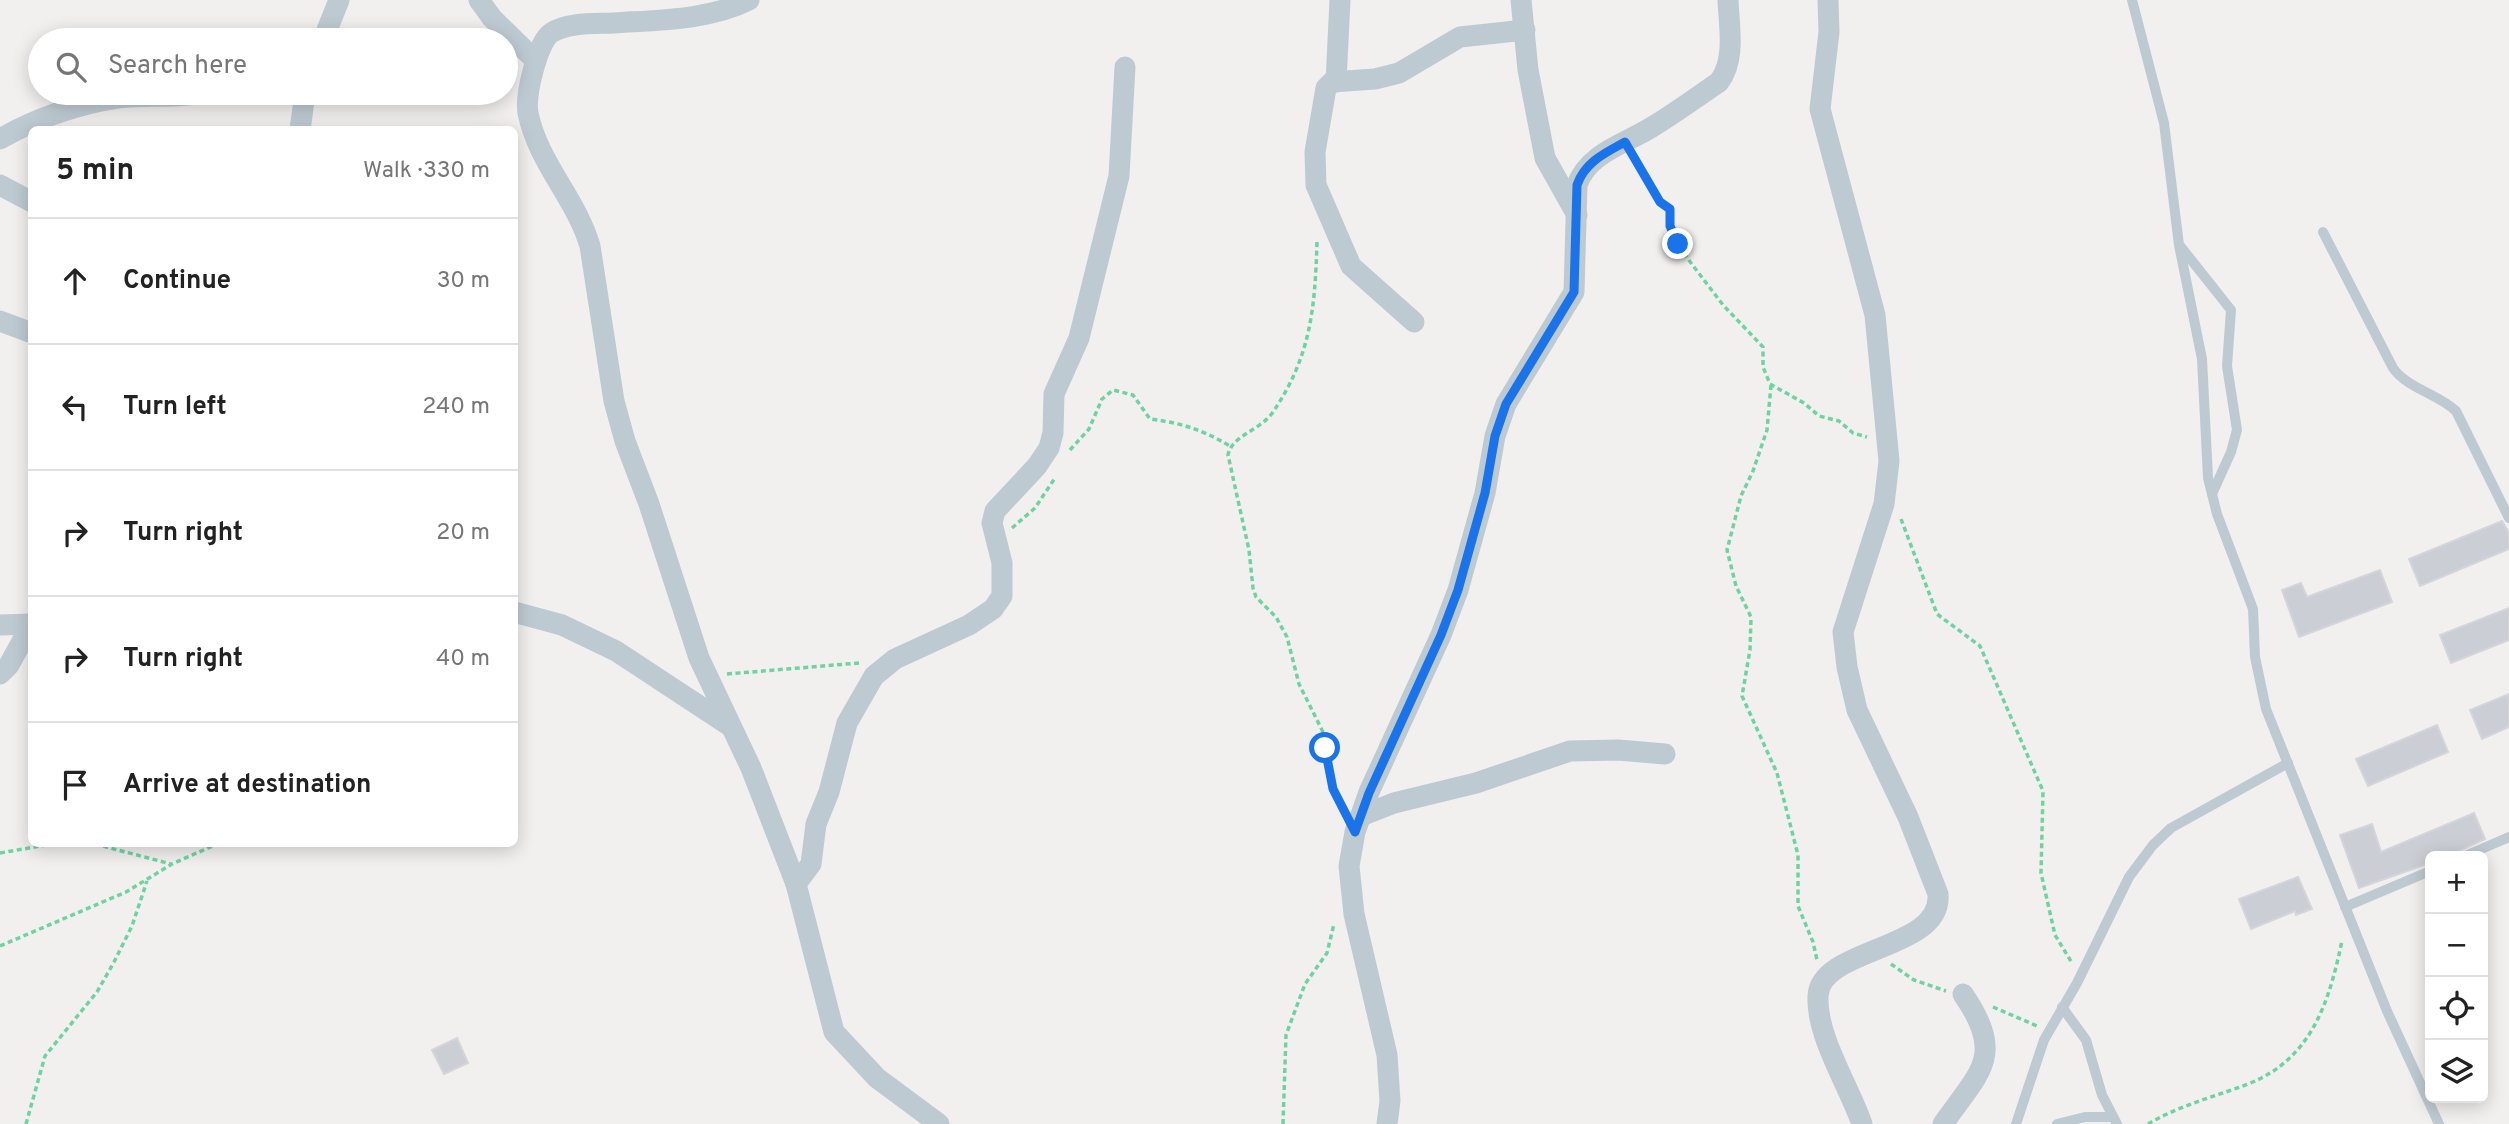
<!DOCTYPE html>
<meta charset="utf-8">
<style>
body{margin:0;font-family:Overpass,sans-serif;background:#f6f6f6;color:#222}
.controls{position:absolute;right:21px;bottom:21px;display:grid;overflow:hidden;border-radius:10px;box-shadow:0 4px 18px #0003}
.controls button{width:63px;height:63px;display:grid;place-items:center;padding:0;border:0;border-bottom:2px solid #e0e0e0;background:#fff;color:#222;font:35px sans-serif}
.stop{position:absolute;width:21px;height:21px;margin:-16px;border:5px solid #1a73e8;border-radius:50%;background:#fff}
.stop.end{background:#1a73e8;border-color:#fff;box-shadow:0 2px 7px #0008}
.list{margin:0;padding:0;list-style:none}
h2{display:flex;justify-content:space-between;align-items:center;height:91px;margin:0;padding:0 28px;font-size:30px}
h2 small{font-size:23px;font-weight:400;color:#767676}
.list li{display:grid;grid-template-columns:46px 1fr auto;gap:21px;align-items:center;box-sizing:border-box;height:126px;padding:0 28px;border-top:2px solid #e0e0e0}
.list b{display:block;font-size:26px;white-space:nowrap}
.list em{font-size:23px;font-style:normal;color:#767676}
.icon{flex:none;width:38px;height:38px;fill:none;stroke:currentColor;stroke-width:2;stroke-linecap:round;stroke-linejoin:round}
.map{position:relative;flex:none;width:2509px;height:1124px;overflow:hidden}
.search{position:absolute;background:#fff;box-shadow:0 4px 18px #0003;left:28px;top:28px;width:490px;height:77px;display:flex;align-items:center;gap:18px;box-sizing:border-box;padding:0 24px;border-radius:38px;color:#767676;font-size:26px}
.panel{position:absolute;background:#fff;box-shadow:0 4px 18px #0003;left:28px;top:126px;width:490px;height:721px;border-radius:10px}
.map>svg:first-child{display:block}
.building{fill:#cbced4;stroke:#d3d5db;stroke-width:2}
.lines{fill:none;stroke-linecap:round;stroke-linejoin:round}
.path{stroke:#6fd3a1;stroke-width:3.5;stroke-dasharray:5 3.5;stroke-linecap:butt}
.service{stroke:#becad2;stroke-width:10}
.minor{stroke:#becad2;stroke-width:21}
.route{stroke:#1a73e8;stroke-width:9}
</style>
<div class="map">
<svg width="2509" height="1124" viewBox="0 0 2509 1124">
<rect width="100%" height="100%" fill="#f2efef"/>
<g class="building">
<path d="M 2502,521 L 2509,533 L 2509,549 L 2420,586 L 2409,559 Z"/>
<path d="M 2380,570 L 2392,602 L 2299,637 L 2282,590 L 2301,583 L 2307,597 Z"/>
<path d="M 2509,608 L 2509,640 L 2451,663 L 2440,635 Z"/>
<path d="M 2509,694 L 2509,727 L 2482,739 L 2470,710 Z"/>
<path d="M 2437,725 L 2448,752 L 2368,786 L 2356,759 Z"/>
<path d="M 2474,813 L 2485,839 L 2448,856 L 2430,856 L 2430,863 L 2359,888 L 2340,835 L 2372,824 L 2381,852 Z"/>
<path d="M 2298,877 L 2312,909 L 2296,915 L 2295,911 L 2251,929 L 2239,899 Z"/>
<path d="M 457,1038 L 468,1063 L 444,1074 L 432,1050 Z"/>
</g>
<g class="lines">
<g class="path">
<path d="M 1634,158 L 1660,202 L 1670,209 L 1673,235 L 1688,259 L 1723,305 L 1763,347 L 1763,367 L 1770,384 L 1804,403 L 1819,416 L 1839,421 L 1853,433 L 1867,437"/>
<path d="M 1317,242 C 1315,308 1311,356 1273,412 C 1260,431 1232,435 1228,455 L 1249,550 L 1253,588 L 1256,597 L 1276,617 L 1287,637 L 1299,684 L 1324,734 L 1329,775 L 1343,808"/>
<path d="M 1771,385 L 1767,430 L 1753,471 L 1741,496 L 1727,550 L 1736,586 L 1751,617 L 1750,650 L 1742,696 L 1777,773 L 1798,855 L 1798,906 L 1813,942 L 1817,960"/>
<path d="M 1070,450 L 1089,429 L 1102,399 L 1113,390 L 1133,395 L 1150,419 C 1182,423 1203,430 1230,446"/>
<path d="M 1901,519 L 1937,614 L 1980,646 L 2043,791 L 2041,873 L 2055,935 L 2072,963"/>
<path d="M 1012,528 L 1035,508 L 1055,478"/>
<path d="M 727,674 L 859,663"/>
<path d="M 95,844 L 171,864"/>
<path d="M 0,853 L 52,844"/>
<path d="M 0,946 L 126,892 L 172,864 L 217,844"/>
<path d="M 1891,964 L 1914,980 L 1946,991"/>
<path d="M 1993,1007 L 2037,1026"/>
<path d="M 26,1124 L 45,1056 L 97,992 L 114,962 L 132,926 L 147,881"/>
<path d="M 1283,1124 L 1286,1035 L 1305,984 L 1327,953 L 1334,924"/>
<path d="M 2148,1124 C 2180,1105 2214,1097 2248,1084 C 2312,1059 2329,1002 2342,941"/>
</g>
<g class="service">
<path d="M 2132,0 L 2164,123 L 2179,245 L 2202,359 L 2208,478 L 2217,514 L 2253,609 L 2255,657 L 2266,709 L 2387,1011 L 2439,1124"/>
<path d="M 2323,232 L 2393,368 C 2407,388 2438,394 2456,411 L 2509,518"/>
<path d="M 2181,247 L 2231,310 L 2227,366 L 2237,430 L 2231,452 L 2212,494"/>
<path d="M 2465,856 L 2509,837"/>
<path d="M 2345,907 L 2430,871"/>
<path d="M 2062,1007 L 2086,1040 L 2102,1095 L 2117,1124"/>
<path d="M 2016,1124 L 2044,1040 L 2077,983 L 2129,877 L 2153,845 L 2171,828 L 2288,763"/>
<path d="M 2057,1124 L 2085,1117 L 2113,1117"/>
</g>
<g class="minor">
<path d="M 479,0 L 492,18 L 536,61"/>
<path d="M 749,0 C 710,20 658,20 614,23 C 595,24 568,22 551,33 C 537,43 525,96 528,113 C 538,163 576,198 590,246 L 614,401 L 625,441 L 649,504 L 699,658 L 751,768 L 796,884 L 834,1032 L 877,1078 L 939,1124"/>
<path d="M 1521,0 L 1528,70 L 1545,158 L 1577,215"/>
<path d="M 1828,0 L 1829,32 L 1820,109 L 1875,315 L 1889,461 L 1884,504 L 1843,632 L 1847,667 L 1857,710 L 1908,817 L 1938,894 C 1943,951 1820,947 1818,996 C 1816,1036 1849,1086 1862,1124"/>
<path d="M 323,40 L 339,0"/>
<path d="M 1336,82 L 1340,0"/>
<path d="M 300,130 L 305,93"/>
<path d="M 0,139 C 34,119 78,104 117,98 C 146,94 175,99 203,93"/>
<path d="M 0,185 L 32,202"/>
<path d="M 0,321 L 32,333"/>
<path d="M 1414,322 L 1351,266 L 1316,185 L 1315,152 L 1326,88 L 1332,82 L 1375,79 L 1399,73 L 1460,37 L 1525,30"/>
<path d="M 514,612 L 562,625 L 616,651 L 730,726"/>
<path d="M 0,625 L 31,624"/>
<path d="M 0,674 L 9,665 L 32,623"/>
<path d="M 1361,816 L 1394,803 L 1476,783 L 1570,751 L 1618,750 L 1665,754"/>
<path d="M 796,884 L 811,864 L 816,824 L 829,792 L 847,723 L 874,676 L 895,659 L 969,625 L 993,609 L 1002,596 L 1002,563 L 992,523 L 995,511 L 1037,466 L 1049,448 L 1053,433 L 1054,394 L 1079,338 L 1119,176 L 1125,67"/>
<path d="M 1387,1124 L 1390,1101 L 1387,1055 L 1354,914 L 1349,866 L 1355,832 L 1369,792 L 1441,635 L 1458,590 L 1485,493 L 1495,436 L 1506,404 L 1574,292 L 1577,185 C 1588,153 1625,144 1652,127 C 1675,113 1697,97 1719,82 C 1736,60 1729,26 1728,0"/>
<path d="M 1943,1124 C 1981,1070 2005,1056 1963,994"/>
</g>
</g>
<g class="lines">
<path class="route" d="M 1325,748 L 1333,789 L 1355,832 L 1369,793 L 1441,635 L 1458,590 L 1485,493 L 1495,436 L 1506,404 L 1574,292 L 1577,185 C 1585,162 1605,153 1625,142 L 1660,202 L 1670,209 L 1670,226 L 1678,244"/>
</g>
</svg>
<div class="controls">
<button>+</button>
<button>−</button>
<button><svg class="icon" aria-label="locate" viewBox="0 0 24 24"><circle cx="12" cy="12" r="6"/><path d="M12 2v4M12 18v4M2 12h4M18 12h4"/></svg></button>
<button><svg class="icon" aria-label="layers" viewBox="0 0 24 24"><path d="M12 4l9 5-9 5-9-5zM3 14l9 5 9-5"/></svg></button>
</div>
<div class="stop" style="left:1325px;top:748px"></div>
<div class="stop end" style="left:1678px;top:244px"></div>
<div class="search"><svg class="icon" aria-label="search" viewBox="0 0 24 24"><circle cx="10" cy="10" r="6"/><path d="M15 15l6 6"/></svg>Search here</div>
<section class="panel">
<h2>5 min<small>Walk · 330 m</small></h2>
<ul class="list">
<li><svg class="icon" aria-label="ahead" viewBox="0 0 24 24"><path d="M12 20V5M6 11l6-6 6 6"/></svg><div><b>Continue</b></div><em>30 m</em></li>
<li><svg class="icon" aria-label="left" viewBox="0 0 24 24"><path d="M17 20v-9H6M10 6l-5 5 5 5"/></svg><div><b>Turn left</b></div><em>240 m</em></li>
<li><svg class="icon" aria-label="right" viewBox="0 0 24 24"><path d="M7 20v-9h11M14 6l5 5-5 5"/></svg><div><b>Turn right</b></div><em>20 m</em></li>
<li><svg class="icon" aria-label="right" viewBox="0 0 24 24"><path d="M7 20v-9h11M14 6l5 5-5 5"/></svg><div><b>Turn right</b></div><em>40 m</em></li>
<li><svg class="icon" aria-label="arrive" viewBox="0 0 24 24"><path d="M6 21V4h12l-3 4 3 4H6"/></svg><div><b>Arrive at destination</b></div></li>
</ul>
</section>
</div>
